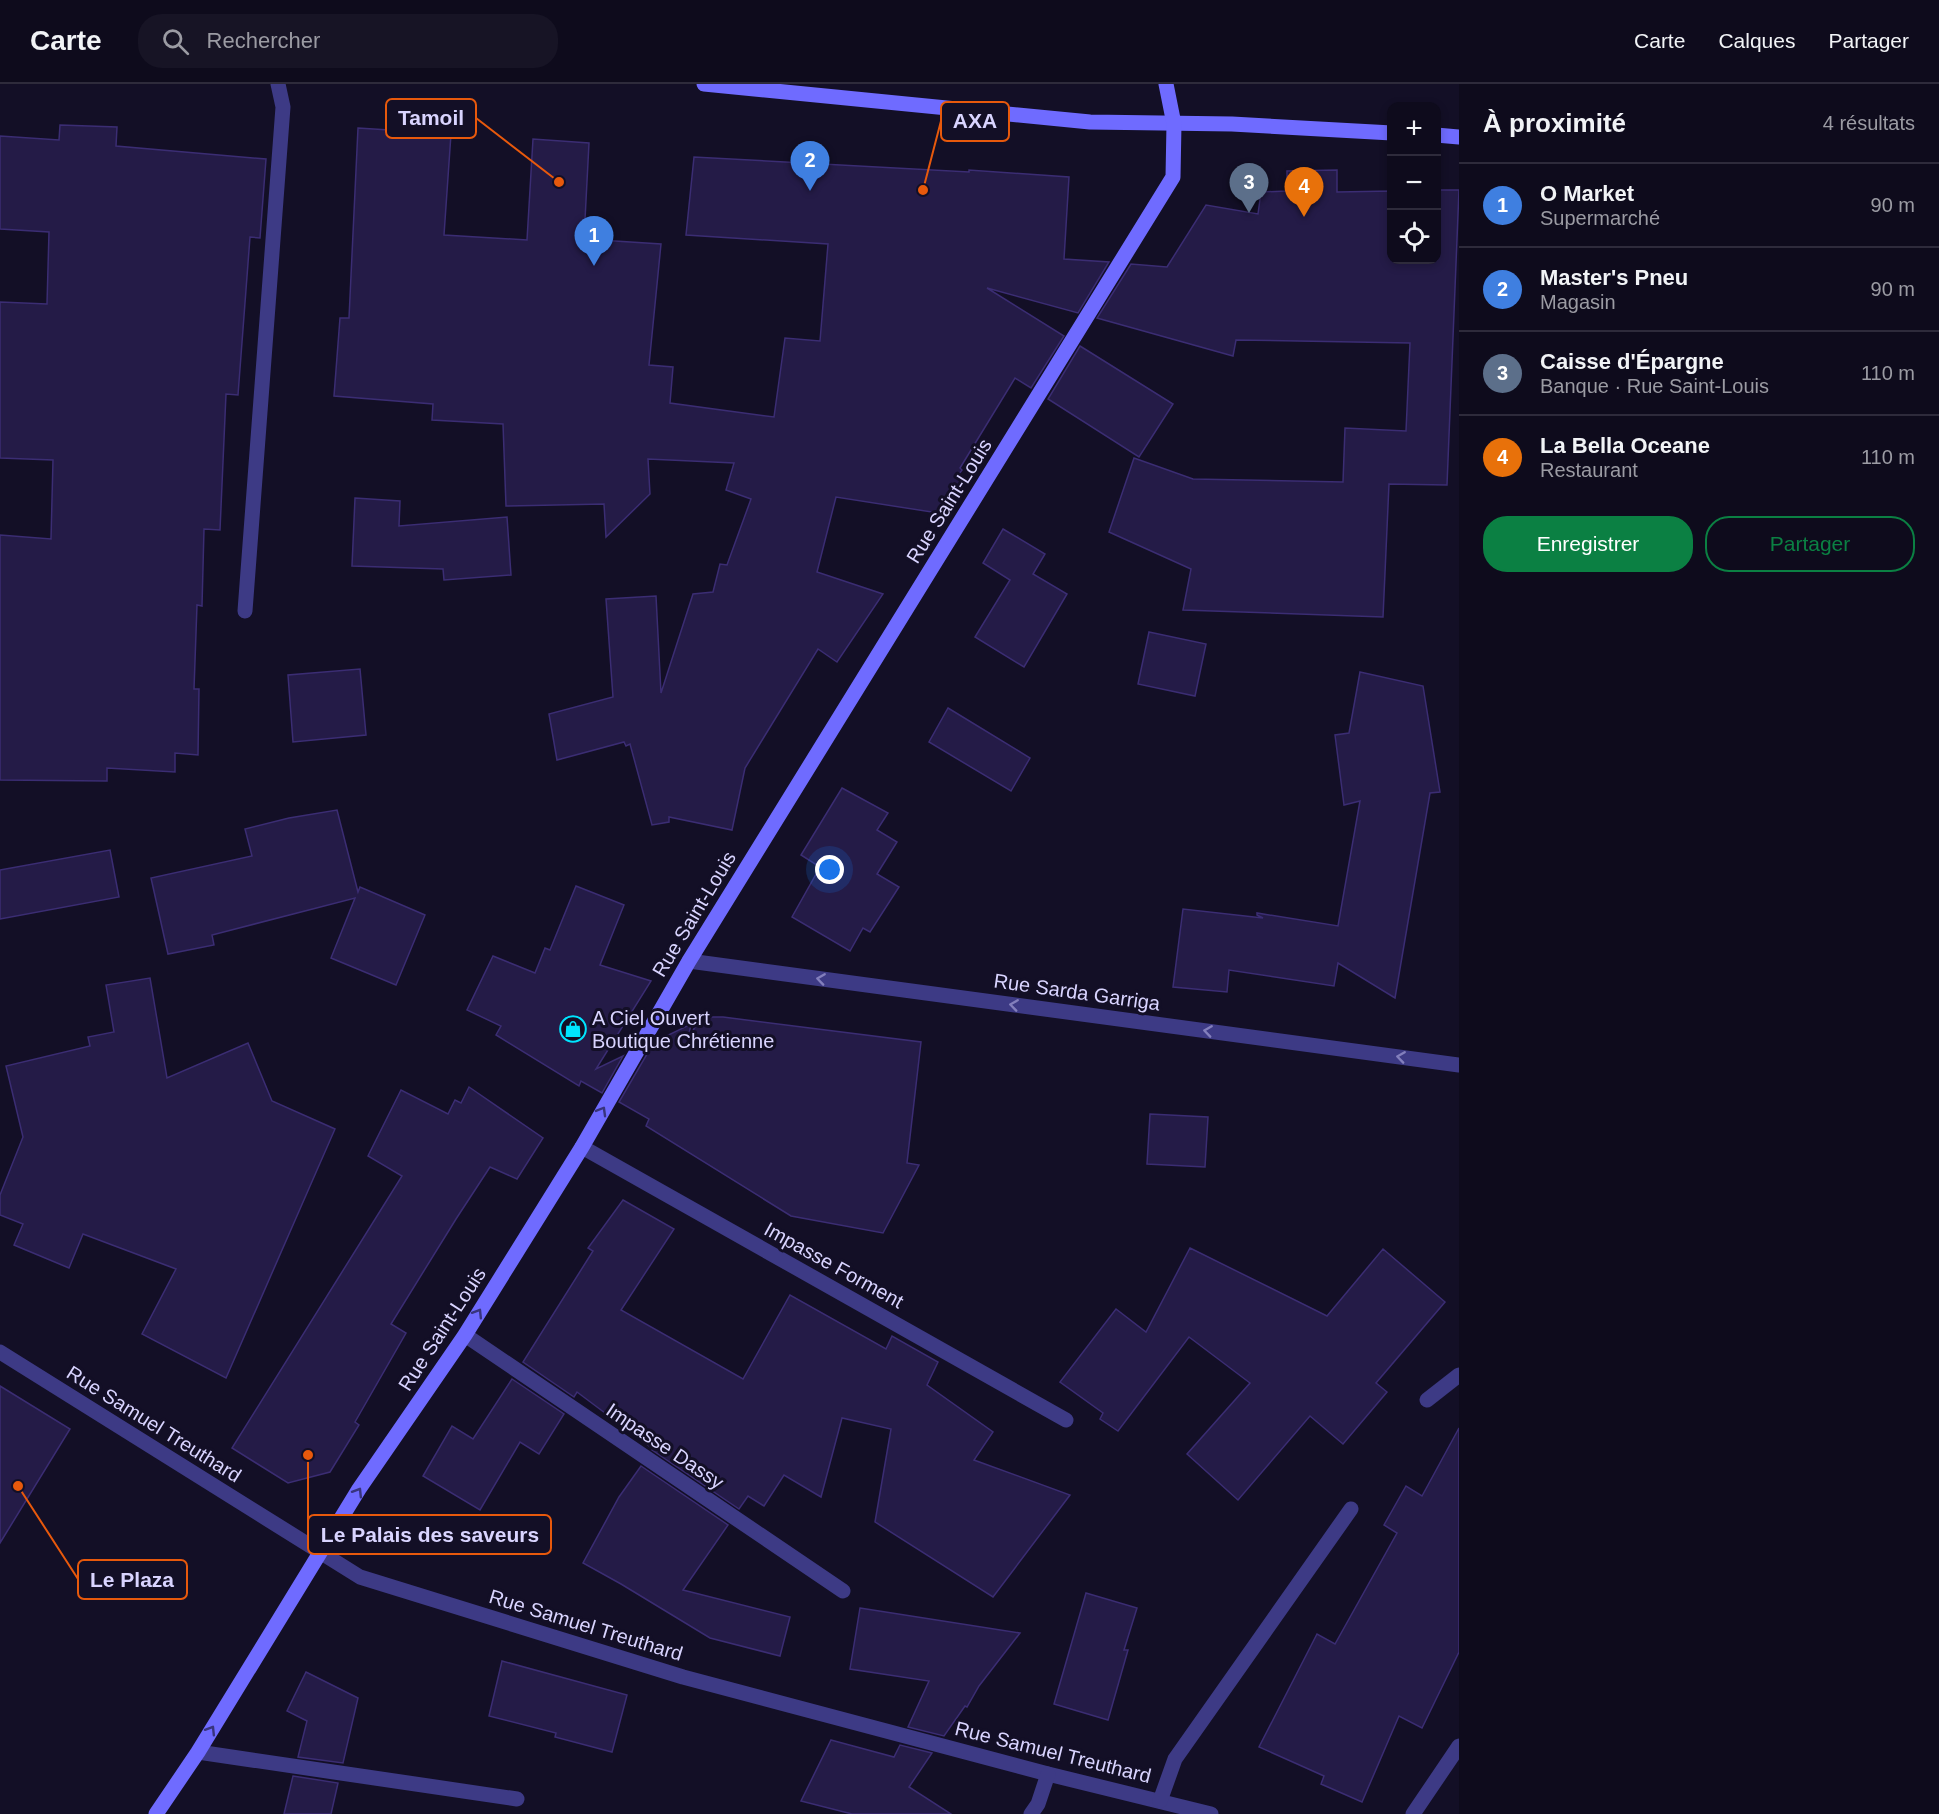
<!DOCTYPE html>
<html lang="fr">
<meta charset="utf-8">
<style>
body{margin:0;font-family:Helvetica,sans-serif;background:#171425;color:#f1f3f6}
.controls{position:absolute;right:18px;top:18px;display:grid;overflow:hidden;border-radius:12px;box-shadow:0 3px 9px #0003}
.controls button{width:54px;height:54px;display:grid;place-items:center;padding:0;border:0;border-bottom:2px solid #2e2b3b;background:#0e0b1c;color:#f1f3f6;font:30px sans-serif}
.you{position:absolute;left:830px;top:786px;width:21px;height:21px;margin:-15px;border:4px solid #fff;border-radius:50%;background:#1a73e8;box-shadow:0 0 0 9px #1a73e833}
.badge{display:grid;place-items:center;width:39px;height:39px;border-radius:50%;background:#0b8043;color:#fff;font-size:20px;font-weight:700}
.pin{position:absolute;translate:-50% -50px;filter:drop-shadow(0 2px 3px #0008)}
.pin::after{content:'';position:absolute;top:32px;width:21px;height:18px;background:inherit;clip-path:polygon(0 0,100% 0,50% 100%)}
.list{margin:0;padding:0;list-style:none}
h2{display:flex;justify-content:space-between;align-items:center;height:78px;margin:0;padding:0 24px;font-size:26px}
h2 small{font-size:20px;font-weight:400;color:#9b9ba3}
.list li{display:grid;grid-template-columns:39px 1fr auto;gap:18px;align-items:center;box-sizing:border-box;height:84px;padding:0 24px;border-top:2px solid #2e2b3b}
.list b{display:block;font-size:22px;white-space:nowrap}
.list p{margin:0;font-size:20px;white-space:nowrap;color:#9b9ba3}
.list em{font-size:20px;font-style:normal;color:#9b9ba3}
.actions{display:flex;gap:12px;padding:18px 24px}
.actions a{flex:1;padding:14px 0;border:2px solid #0b8043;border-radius:24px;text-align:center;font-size:21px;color:#0b8043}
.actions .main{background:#0b8043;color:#fff}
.icon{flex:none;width:33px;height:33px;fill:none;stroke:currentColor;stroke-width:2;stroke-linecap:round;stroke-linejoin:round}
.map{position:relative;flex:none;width:1459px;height:1730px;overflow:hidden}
header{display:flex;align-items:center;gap:36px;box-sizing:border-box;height:84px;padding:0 30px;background:#0e0b1c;border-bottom:2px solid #2e2b3b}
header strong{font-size:28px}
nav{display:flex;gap:33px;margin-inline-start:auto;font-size:21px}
.search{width:420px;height:54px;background:#171425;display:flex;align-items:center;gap:15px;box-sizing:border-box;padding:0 21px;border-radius:24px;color:#9b9ba3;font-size:22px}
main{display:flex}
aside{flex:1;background:#0e0b1c}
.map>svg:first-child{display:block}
.building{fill:#241b47;stroke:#3b2d73;stroke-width:1.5}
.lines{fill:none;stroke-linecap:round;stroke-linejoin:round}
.minor{stroke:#3d3a85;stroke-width:15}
.secondary{stroke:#6f6bff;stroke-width:15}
.oneway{stroke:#837fbc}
.oneway2{stroke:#38347d}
.labels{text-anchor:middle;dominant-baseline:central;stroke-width:6;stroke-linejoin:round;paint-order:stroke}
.street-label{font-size:20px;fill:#d9d4ff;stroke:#130f26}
.poi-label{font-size:20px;fill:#d9d4ff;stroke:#130f26;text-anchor:start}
.leader{fill:none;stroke:#e8590c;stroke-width:2}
.callout-dot{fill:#e8590c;stroke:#130f26;stroke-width:2}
.callout{fill:#130f26;stroke:#e8590c;stroke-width:2}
.callout-label{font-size:21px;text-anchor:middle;font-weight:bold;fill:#d9d4ff}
</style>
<header>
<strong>Carte</strong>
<div class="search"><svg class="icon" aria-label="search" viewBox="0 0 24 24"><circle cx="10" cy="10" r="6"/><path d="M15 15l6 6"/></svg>Rechercher</div>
<nav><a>Carte</a><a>Calques</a><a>Partager</a></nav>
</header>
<main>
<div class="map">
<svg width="1459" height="1730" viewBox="0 0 1459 1730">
<rect width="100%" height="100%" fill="#130f26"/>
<g class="building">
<path d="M 60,41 L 117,43 L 116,62 L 266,75 L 260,154 L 250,153 L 238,311 L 226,310 L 220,446 L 204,445 L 202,522 L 197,521 L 194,605 L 199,605 L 198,671 L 175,669 L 175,688 L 107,684 L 107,697 L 0,696 L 0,451 L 51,455 L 53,376 L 0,374 L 0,218 L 47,220 L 49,148 L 0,145 L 0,52 L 59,56 Z"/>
<path d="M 358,44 L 451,50 L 444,151 L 527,156 L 533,55 L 589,59 L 584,155 L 661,160 L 649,281 L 673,283 L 670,319 L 774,333 L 785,254 L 820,257 L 828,160 L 686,151 L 694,73 L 969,88 L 969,86 L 1069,93 L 1064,175 L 1109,178 L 1078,229 L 987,204 L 1064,252 L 1031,304 L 1015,294 L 960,384 L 962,386 L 956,394 L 960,397 L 938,429 L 836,413 L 817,488 L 883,510 L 837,578 L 818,565 L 745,684 L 732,746 L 669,733 L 669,738 L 652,741 L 630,660 L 626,662 L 624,658 L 557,676 L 549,630 L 613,613 L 606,515 L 656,512 L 661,609 L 693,510 L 713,508 L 720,480 L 727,481 L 751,415 L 726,406 L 734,379 L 648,375 L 650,410 L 606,453 L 604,420 L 506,422 L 503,340 L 432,336 L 433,320 L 334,312 L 340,234 L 349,234 Z"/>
<path d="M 1337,86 L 1337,108 L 1392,107 L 1392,176 L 1437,176 L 1437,106 L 1459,106 L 1447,401 L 1389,400 L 1383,533 L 1183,526 L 1191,485 L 1109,448 L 1134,374 L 1193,395 L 1343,398 L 1345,344 L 1406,347 L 1410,259 L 1236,256 L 1233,272 L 1097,234 L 1131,180 L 1167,183 L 1206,121 L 1258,130 L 1261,108 L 1287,107 L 1287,87 Z"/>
<path d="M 1080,262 L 1173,320 L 1139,373 L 1048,315 Z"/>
<path d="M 355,414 L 400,417 L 399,442 L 507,433 L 511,491 L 444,496 L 443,485 L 352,482 Z"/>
<path d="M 1003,445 L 1045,470 L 1033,490 L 1067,510 L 1024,583 L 975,553 L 1010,496 L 983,479 Z"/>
<path d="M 1149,548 L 1206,560 L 1195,612 L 1138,600 Z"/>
<path d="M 360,585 L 366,651 L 293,658 L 288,591 Z"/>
<path d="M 1360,588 L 1423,602 L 1440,708 L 1430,709 L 1395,914 L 1338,879 L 1334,902 L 1229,886 L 1227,908 L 1173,903 L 1183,825 L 1263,834 L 1257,831 L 1257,829 L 1338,842 L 1360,717 L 1344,721 L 1335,651 L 1349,649 Z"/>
<path d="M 948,624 L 1030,674 L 1011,707 L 929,658 Z"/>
<path d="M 842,704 L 888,729 L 877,746 L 897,758 L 877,790 L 899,803 L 870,848 L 863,844 L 850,867 L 792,833 L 820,783 L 801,771 Z"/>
<path d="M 337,726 L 358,808 L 360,803 L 425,831 L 396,901 L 331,874 L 355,814 L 212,851 L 214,861 L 168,870 L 151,794 L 252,772 L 245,745 L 289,734 Z"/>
<path d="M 110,766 L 119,813 L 0,835 L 0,786 Z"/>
<path d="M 576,802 L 624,821 L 600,881 L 651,897 L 596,985 L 623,972 L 602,1009 L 581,997 L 579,1002 L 496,951 L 501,942 L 467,926 L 493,872 L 535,889 L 545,864 L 550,866 Z"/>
<path d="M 150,894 L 167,994 L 248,959 L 272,1017 L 335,1045 L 226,1294 L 142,1250 L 176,1185 L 83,1150 L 69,1184 L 14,1161 L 23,1140 L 0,1131 L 0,1111 L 23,1053 L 6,982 L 90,962 L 88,953 L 114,948 L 106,901 Z"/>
<path d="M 701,933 L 723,933 L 921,958 L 907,1079 L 919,1081 L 883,1149 L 791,1132 L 646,1042 L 649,1035 L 619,1018 L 654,958 L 691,940 L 688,955 Z"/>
<path d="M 469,1003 L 543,1054 L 517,1095 L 490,1083 L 456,1135 L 391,1240 L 406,1249 L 355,1338 L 359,1341 L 330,1388 L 288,1399 L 232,1364 L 402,1092 L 368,1072 L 401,1006 L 448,1030 L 455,1016 L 461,1019 Z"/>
<path d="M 1150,1030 L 1208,1033 L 1205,1083 L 1147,1080 Z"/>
<path d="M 623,1116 L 674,1145 L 621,1226 L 743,1295 L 790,1211 L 886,1265 L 892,1252 L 938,1278 L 927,1301 L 993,1348 L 974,1376 L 1070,1411 L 993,1513 L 875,1438 L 891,1345 L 842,1334 L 821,1413 L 784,1391 L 764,1422 L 748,1412 L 739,1425 L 652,1366 L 653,1365 L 577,1308 L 574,1313 L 523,1278 L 593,1167 L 588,1164 Z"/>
<path d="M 1190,1164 L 1327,1232 L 1383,1165 L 1445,1218 L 1376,1299 L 1387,1308 L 1343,1360 L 1310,1332 L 1238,1416 L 1187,1370 L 1250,1299 L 1189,1253 L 1118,1347 L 1100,1335 L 1103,1329 L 1060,1298 L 1116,1225 L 1146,1248 Z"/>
<path d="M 512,1295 L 564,1330 L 539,1370 L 520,1358 L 480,1426 L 423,1392 L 452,1342 L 473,1355 Z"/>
<path d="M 0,1302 L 70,1345 L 0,1459 Z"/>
<path d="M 1459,1344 L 1459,1568 L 1422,1644 L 1399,1632 L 1362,1718 L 1321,1700 L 1324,1692 L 1259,1663 L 1317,1550 L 1335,1560 L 1397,1449 L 1384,1441 L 1406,1402 L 1422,1412 Z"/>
<path d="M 641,1382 L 728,1441 L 683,1506 L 790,1533 L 780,1572 L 710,1554 L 621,1500 L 583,1479 L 619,1413 Z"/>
<path d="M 1086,1509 L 1137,1524 L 1124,1566 L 1128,1566 L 1108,1636 L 1054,1620 Z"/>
<path d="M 860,1524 L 1020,1549 L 979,1602 L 967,1623 L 965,1622 L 944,1652 L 908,1643 L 929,1597 L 850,1585 Z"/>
<path d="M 502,1577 L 627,1611 L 612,1668 L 555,1653 L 556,1649 L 489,1632 Z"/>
<path d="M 306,1588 L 358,1614 L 343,1679 L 298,1673 L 307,1637 L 287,1627 Z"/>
<path d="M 831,1656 L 894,1673 L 900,1661 L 932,1669 L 909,1703 L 951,1730 L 852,1730 L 801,1717 Z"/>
<path d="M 293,1692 L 338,1699 L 331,1730 L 284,1730 Z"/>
</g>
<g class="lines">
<g class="minor">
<path d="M 245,527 L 283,23 L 278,0"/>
<path d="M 689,877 L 1459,981"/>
<path d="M 582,1063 L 1066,1336"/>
<path d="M 465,1251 L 843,1507"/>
<path d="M 0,1268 L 360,1493 L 683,1593 L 1048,1690 L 1211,1730"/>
<path d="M 1427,1316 L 1459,1291"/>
<path d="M 198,1668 L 517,1715"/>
<path d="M 1160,1717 L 1175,1675 L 1351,1425"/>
<path d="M 1031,1730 L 1038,1720 L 1048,1690"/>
<path d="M 1413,1730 L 1459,1662"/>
</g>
<g class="secondary">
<path d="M 704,0 L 1090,38 L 1232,40 L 1392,49"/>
<path d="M 1436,51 L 1459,53"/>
<path d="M 156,1730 L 198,1668 L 359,1405 L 465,1251 L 582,1063 L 689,877 L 1173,93 L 1174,40 L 1166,0"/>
</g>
</g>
<defs><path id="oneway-chevron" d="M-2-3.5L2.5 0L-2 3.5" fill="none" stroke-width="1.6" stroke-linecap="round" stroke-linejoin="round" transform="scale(1.5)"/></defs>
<g class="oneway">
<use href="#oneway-chevron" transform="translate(821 895) rotate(-172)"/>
<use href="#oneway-chevron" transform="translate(1014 921) rotate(-172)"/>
<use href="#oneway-chevron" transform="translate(1208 947) rotate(-172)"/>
<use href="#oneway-chevron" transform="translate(1401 973) rotate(-172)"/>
</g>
<g class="oneway2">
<use href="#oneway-chevron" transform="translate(602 1027) rotate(-60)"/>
<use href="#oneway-chevron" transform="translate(478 1229) rotate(-58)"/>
<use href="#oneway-chevron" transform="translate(358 1408) rotate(-58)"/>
<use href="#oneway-chevron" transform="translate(211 1646) rotate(-58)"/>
</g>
<defs>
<g id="shop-ring" transform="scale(1.35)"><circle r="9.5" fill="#130f26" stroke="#00e5ff" stroke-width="1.5"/><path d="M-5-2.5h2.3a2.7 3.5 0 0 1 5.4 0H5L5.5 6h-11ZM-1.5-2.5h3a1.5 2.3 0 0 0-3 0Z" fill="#00e5ff"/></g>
</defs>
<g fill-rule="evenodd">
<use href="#shop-ring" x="573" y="945"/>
</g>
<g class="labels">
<g class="street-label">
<text transform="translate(949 417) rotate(-58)">Rue Saint-Louis</text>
<text transform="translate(694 830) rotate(-59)">Rue Saint-Louis</text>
<text transform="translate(1077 908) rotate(8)">Rue Sarda Garriga</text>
<text transform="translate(834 1181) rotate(29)">Impasse Forment</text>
<text transform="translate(442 1245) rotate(-57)">Rue Saint-Louis</text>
<text transform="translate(154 1340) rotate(32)">Rue Samuel Treuthard</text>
<text transform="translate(665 1362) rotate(34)">Impasse Dassy</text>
<text transform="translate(586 1541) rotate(17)">Rue Samuel Treuthard</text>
<text transform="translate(1053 1668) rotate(14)">Rue Samuel Treuthard</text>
</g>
<g class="poi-label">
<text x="592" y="934">A Ciel Ouvert<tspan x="592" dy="23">Boutique Chrétienne</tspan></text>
</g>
</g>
<path class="leader" d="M559 98L476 34M923 106L941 37M308 1371L308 1450M18 1402L78 1495"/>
<g class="callout-dot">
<circle cx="559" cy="98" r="6"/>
<circle cx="923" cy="106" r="6"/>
<circle cx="308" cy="1371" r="6"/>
<circle cx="18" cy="1402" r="6"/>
</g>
<g class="callout">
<rect x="386" y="15" width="90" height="39" rx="6"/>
<rect x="941" y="18" width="68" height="39" rx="6"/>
<rect x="308" y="1431" width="243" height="39" rx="6"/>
<rect x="78" y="1476" width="109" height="39" rx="6"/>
</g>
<g class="callout-label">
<text x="431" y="41">Tamoil</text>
<text x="975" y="44">AXA</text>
<text x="430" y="1458">Le Palais des saveurs</text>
<text x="132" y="1503">Le Plaza</text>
</g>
</svg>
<div class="controls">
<button>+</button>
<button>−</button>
<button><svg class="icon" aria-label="locate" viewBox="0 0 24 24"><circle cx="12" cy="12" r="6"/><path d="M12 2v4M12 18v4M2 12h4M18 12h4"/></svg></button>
</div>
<div class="you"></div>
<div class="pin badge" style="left:594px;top:182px;background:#3f7fe0">1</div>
<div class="pin badge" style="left:810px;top:107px;background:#3f7fe0">2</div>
<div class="pin badge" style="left:1249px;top:129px;background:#5c6f8a">3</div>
<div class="pin badge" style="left:1304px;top:133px;background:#e8710a">4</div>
</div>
<aside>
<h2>À proximité<small>4 résultats</small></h2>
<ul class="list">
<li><span class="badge" style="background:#3f7fe0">1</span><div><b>O Market</b><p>Supermarché</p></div><em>90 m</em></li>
<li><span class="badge" style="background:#3f7fe0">2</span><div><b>Master's Pneu</b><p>Magasin</p></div><em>90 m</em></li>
<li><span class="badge" style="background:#5c6f8a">3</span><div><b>Caisse d'Épargne</b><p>Banque · Rue Saint-Louis</p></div><em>110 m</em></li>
<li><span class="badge" style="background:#e8710a">4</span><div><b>La Bella Oceane</b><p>Restaurant</p></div><em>110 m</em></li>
</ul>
<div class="actions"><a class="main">Enregistrer</a><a>Partager</a></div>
</aside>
</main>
